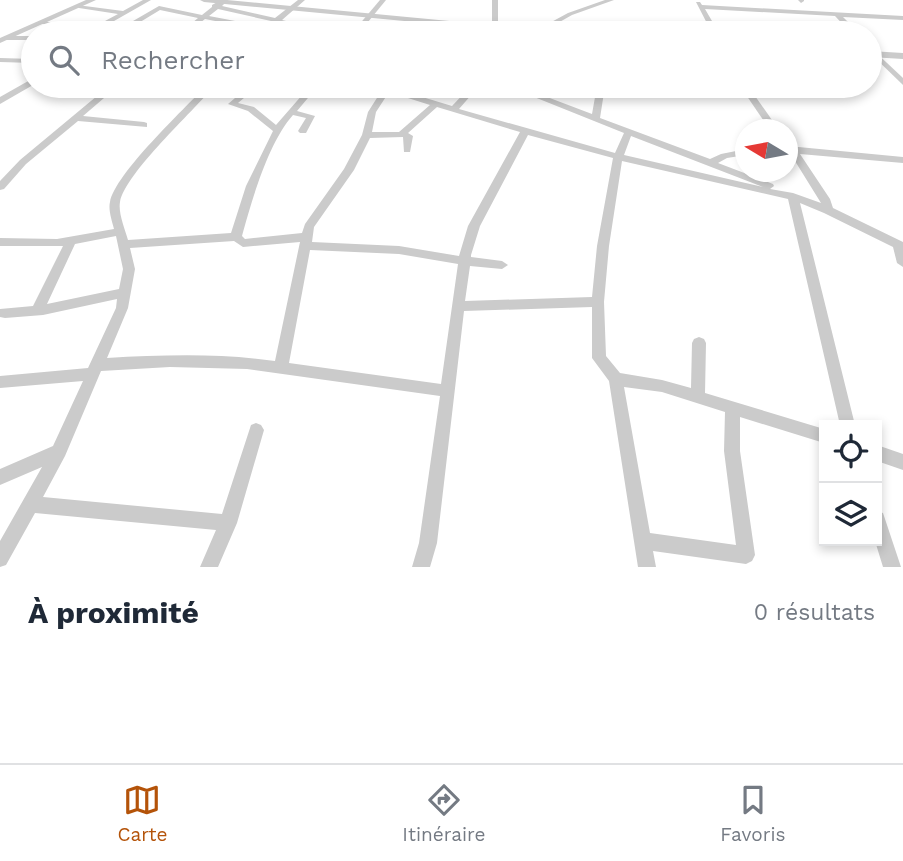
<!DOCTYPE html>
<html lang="fr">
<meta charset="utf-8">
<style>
body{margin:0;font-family:"Work Sans",sans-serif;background:#f6f6f7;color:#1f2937}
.controls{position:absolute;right:21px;bottom:21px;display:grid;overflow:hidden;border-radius:0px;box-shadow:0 4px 10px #0003}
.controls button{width:63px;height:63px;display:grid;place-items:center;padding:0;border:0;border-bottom:2px solid #e0e1e3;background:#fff;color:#1f2937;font:35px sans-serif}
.compass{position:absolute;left:735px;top:119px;width:63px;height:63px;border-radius:50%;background:#fff;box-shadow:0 4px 10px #0003;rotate:280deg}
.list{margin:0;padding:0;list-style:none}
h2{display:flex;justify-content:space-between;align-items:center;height:91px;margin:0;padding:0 28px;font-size:30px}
h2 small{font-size:23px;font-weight:400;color:#747a83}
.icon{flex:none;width:38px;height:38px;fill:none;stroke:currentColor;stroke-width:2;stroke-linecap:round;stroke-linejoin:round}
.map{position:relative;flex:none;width:903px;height:567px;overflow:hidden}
.search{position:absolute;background:#fff;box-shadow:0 4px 10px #0003;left:21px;right:21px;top:21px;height:77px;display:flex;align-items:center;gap:18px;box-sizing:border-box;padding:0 24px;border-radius:38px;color:#747a83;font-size:26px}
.sheet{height:196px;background:#fff}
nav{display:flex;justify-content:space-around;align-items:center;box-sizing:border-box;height:98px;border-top:2px solid #e0e1e3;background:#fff;font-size:19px;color:#747a83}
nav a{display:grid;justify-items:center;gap:4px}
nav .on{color:#b45309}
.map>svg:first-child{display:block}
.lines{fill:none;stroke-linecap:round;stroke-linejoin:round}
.minor{fill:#cbcbcb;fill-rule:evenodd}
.tertiary{fill:#cbcbcb;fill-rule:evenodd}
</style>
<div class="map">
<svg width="903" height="567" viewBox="0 0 903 567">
<rect width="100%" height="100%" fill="#fff"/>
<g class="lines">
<g class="minor">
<path d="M 143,0 L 151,0 L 100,29 L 114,32 L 159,6 L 202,15 L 212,7 L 212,5 L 221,0 L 228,0 L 222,6 L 275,18 L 298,0 L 305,0 L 282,20 L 335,33 L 323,33 L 278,23 L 272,26 L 269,24 L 271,21 L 218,9 L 209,16 L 266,27 L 309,31 L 313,33 L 266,31 L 205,19 L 187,33 L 180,33 L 198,18 L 160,10 L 122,33 L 99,33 L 37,23 L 40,21 L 92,28 L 118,14 L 79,8 L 76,6 L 77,5 L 123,11 Z"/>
<path d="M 380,0 L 386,0 L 359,33 L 352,33 Z"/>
<path d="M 492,0 L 498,0 L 498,28 L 495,30 L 492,28 Z"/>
<path d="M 605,0 L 614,0 L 572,15 L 540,33 L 533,32 L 568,13 Z"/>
<path d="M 798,0 L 804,0 L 804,1 L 801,3 Z"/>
<path d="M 696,2 L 700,2 L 702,5 L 903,16 L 903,20 L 843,17 L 859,33 L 851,33 L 835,16 L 705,9 L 719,33 L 712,33 Z"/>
<path d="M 6,36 L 33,36 L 33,40 L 3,40 L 2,38 Z"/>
<path d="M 870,47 L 903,78 L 903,85 L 870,53 Z"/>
<path d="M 0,58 L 33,59 L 33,63 L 0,62 Z"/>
<path d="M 30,80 L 33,80 L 33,85 L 0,104 L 0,97 Z"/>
<path d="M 109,86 L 118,86 L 83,116 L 144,122 L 147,123 L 147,127 L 78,121 L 26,164 L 4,189 L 0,190 L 0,181 L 20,160 Z"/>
<path d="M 206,86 L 214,86 C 193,112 126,172 120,202 C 118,213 125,229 128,240 L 231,233 L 246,186 L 273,131 L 248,111 L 228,104 L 249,86 L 258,86 L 238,103 L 254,107 L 276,125 L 310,86 L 318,86 L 297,111 L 315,116 L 306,133 L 300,133 L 298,131 L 306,118 L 293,115 C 268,143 252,200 242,236 L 245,239 L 302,233 L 305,224 L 344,169 L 362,135 L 368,112 L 382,90 L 374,86 L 386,86 L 452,106 L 471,86 L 479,86 L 459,109 L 615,153 L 624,133 L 507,86 L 518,86 L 592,114 L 597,86 L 605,86 L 600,118 L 710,159 L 721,154 L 746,149 L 746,155 L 727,158 L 718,163 L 773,184 L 774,186 L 770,189 L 793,193 L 821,203 L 790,153 L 788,153 L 788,146 L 903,157 L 903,163 L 800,154 L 830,199 L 833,208 L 903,242 L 903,267 L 897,263 L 893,247 L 824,213 L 800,203 L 855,425 L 840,425 L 788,199 L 622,161 L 609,246 L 604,302 L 606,356 L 620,373 L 662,380 L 691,388 L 692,343 L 694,339 L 699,337 L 704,339 L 706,343 L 705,393 L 824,429 L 824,443 L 740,417 L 740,451 L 755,555 L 752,561 L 746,564 L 653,551 L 656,567 L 638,567 L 609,381 L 592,358 L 592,307 L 464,311 L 437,543 L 430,567 L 412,567 L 419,543 L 440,396 L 247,369 L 170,367 L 101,371 L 65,456 L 43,497 L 222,514 L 251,425 L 256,423 L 261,425 L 264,430 L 237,523 L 218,567 L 200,567 L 216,530 L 35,513 L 6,565 L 0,567 L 0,541 L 42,467 L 0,485 L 0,469 L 53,446 L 83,381 L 0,388 L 0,376 L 88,368 L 116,308 L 117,299 L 43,315 L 5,318 L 0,317 L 0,309 L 33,306 L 63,246 L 0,246 L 0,238 L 57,239 L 114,229 C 112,221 108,210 110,202 C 115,174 184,109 206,86 ZM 389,92 L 430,105 L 399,132 L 372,132 L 376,112 ZM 437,107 L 520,132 L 468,226 L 459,256 L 399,246 L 312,242 L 314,227 L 354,170 L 370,138 L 403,137 L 404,152 L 410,152 L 413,136 L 408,133 ZM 528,135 L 613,158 L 597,246 L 592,297 L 465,301 L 470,266 L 502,269 L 508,265 L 502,261 L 471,257 L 471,255 L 480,226 ZM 631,136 L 763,187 L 624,155 ZM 116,236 L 123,269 L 119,289 L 47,304 L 75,244 ZM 234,241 L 243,247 L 300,242 L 275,361 C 219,353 163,355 107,358 L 128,308 L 135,269 L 130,248 ZM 310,250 L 399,254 L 458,264 L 441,384 L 289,363 ZM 624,387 L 662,392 L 725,412 L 724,451 L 736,545 L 650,533 Z"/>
<path d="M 740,86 L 748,86 L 779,130 L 770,130 Z"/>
<path d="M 877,445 L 903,454 L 903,470 L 877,461 Z"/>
<path d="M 877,511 L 883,513 L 901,567 L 883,567 L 875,541 L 877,541 Z"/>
</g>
<g class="tertiary">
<path d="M 86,0 L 96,0 L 0,43 L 0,38 Z"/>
<path d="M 200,0 L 227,0 L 555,31 L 559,33 L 532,33 L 204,2 Z"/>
<path d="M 870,51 L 903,53 L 903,59 L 870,57 Z"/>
</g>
</g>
</svg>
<div class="controls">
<button><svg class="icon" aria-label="locate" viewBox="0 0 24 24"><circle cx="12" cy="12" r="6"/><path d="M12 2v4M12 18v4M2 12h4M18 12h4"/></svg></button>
<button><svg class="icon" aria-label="layers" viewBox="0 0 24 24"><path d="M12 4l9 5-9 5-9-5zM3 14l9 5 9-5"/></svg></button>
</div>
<svg class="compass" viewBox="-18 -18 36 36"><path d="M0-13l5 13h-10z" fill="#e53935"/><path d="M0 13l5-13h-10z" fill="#747a83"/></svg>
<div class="search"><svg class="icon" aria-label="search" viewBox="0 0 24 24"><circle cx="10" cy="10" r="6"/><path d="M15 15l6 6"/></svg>Rechercher</div>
</div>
<section class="sheet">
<h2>À proximité<small>0 résultats</small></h2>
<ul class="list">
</ul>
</section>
<nav>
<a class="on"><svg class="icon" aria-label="map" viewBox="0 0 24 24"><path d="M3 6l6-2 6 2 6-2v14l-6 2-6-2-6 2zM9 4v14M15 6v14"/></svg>Carte</a>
<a><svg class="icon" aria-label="directions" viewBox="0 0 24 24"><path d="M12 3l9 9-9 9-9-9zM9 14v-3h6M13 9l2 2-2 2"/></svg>Itinéraire</a>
<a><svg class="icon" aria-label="saved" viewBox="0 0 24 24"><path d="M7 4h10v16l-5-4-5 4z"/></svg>Favoris</a>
</nav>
